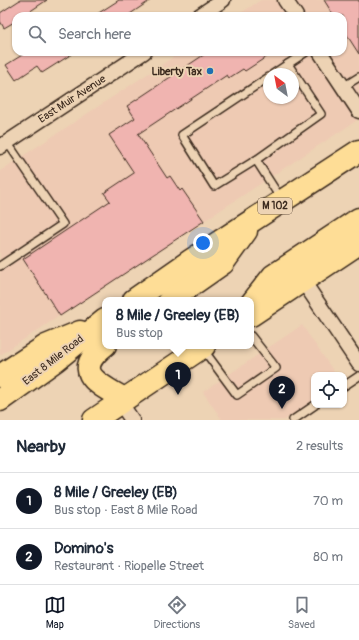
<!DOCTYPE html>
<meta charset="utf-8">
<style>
body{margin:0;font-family:Pangolin,sans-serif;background:#f6f6f7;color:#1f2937}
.controls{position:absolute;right:12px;bottom:12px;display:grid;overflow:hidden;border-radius:8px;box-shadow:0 1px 3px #0004}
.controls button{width:36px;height:36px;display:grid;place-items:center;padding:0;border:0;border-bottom:1px solid #e0e1e3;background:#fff;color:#1f2937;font:20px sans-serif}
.compass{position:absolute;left:263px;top:68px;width:36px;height:36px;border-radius:50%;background:#fff;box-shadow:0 1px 3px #0004;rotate:328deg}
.you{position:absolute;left:203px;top:243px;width:14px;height:14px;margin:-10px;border:3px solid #fff;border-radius:50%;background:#1a73e8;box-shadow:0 0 0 6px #1a73e833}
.badge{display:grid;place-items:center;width:26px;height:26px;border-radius:50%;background:#111827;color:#fff;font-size:13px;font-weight:700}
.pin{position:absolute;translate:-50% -33px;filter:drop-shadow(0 1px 2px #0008)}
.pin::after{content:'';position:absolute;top:21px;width:14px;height:12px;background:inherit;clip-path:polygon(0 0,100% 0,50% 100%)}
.popup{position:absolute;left:102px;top:297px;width:152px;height:52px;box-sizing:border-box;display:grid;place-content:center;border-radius:8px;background:#fff;filter:drop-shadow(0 1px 3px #0005);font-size:13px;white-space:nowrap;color:#747a83}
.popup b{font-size:15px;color:#1f2937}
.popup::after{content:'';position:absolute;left:50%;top:100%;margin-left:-8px;border:8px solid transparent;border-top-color:#fff}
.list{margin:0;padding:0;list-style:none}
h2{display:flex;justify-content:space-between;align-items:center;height:52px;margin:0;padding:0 16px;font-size:17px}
h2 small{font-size:13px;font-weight:400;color:#747a83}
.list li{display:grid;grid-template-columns:26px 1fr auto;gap:12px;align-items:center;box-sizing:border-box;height:56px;padding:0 16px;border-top:1px solid #e0e1e3}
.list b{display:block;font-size:15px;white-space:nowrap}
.list p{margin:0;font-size:13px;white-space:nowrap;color:#747a83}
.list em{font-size:13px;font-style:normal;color:#747a83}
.icon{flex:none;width:22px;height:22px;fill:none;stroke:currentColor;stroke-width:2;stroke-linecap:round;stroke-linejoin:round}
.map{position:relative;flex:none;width:359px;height:420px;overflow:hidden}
.search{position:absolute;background:#fff;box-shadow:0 1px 3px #0004;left:12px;right:12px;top:12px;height:44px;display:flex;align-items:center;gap:10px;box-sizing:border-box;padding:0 14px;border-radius:12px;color:#747a83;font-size:15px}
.sheet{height:164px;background:#fff}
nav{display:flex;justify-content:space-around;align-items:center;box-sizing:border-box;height:56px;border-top:1px solid #e0e1e3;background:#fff;font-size:11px;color:#747a83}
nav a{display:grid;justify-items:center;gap:2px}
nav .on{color:#111827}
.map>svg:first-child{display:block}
.built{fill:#eecab3;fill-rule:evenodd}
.building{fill:#f0b4b0;stroke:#3b2a1e}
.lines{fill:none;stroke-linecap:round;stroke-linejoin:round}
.lane-casing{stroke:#3b2a1e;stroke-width:10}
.street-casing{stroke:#3b2a1e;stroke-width:17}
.highway-casing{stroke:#3b2a1e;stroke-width:25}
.lane{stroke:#edd3b4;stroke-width:7}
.street{stroke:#edd3b4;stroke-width:14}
.highway{stroke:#fedd96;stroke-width:22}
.poi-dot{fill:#1f6fb2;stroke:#edd3b4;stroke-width:1.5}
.labels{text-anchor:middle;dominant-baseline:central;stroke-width:4;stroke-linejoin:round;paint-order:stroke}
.shield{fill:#edd3b4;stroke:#705d4b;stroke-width:1}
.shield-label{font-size:10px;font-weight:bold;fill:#3b2a1e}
.poi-label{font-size:11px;font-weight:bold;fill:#3b2a1e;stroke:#edd3b4;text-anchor:end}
.street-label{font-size:11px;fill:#3b2a1e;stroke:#edd3b4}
</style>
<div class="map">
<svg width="359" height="420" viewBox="0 0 359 420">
<rect width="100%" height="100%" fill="#edd3b4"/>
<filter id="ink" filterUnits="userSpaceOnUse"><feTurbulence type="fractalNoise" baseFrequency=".025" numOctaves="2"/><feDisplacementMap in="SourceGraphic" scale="8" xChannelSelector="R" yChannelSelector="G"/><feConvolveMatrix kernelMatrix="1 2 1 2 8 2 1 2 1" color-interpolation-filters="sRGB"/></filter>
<g filter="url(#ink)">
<g class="built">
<path d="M 261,0 L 359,0 L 359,119 L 0,355 L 0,171 L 181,52 L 343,52 L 343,16 L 236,16 ZM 269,74 L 293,74 L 293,98 L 269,98 Z"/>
<path d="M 302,325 L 336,375 L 314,375 L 314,400 L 285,420 L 222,420 L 203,392 Z"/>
</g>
<g class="building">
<path d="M 20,0 L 47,0 L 23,16 L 16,16 L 16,21 L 4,28 L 0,21 L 0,13 Z"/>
<path d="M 119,0 L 151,0 L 127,16 L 94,16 Z"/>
<path d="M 324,0 L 359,0 L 359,54 L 343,29 L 343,16 L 334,16 Z"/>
<path d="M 27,52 L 75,52 L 42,73 L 37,66 L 16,80 L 6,65 Z"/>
<path d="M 208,52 L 274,52 L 245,71 L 243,69 L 229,78 L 227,75 L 138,134 L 167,178 L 170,176 L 180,191 L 182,189 L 204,221 L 60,316 L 23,259 L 110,201 L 104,193 L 134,173 L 109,135 L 135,118 L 127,106 Z"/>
</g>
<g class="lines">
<g class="lane-casing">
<g id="lane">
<path d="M 273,74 L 306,52"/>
<path d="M 269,77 L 182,135 L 214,186 L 256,160 L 281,199"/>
<path d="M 343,87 L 359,77"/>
<path d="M 256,160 L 321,114 L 288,64"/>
<path d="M 0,266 L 63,224 L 7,142"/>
<path d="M 203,349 L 237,395 L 276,368 L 251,336"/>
<path d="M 344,386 L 359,376"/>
<path d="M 293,420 L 315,405"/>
</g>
</g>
<g class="street-casing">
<g id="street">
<path d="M 285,0 L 296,16"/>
<path d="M 199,16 L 223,0"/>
<path d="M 320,52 L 359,111"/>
<path d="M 0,147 L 144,52"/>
<path d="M 303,281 L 359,364"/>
<path d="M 120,402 L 132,420"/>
</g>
</g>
<g class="highway-casing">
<g id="highway">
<path d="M 134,300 L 190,261 L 359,151"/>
<path d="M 170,300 L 223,263 L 246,231"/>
<path d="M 251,304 L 273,276 L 359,219"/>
<path d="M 251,315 L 359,243"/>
<path d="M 105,345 C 70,373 99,384 124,399"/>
<path d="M 0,376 L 46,346 L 80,332"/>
<path d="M 0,400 L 56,360 L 105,320"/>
<path d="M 94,420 L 204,346"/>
</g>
</g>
<use href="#lane" class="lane"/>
<use href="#street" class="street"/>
<use href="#highway" class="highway"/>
</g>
</g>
<circle class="poi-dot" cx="210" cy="71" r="4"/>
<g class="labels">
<rect class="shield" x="258" y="198" width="34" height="16" rx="3"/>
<g class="shield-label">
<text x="275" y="206">M 102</text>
</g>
<g class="poi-label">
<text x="202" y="71">Liberty Tax</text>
</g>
<g class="street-label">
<text transform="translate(72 99) rotate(-33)">East Muir Avenue</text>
<text transform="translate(53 360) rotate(-38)">East 8 Mile Road</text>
</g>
</g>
</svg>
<div class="controls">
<button><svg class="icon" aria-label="locate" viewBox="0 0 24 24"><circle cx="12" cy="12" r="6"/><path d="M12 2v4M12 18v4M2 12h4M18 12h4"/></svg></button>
</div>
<svg class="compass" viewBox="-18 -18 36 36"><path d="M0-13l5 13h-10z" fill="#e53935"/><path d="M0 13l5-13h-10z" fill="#747a83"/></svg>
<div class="you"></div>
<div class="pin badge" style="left:178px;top:395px">1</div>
<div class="popup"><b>8 Mile / Greeley (EB)</b>Bus stop</div>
<div class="pin badge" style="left:282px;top:409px">2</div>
<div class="search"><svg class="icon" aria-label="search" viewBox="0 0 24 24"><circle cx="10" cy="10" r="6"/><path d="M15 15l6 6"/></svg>Search here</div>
</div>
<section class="sheet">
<h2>Nearby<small>2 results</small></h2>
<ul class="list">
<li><span class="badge">1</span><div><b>8 Mile / Greeley (EB)</b><p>Bus stop · East 8 Mile Road</p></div><em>70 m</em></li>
<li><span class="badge">2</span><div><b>Domino's</b><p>Restaurant · Riopelle Street</p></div><em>80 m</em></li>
</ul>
</section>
<nav>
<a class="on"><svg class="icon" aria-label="map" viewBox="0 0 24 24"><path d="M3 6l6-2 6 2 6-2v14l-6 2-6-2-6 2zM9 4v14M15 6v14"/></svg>Map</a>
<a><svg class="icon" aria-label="directions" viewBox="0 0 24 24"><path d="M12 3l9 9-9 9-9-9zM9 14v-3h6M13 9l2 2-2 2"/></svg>Directions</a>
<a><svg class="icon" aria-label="saved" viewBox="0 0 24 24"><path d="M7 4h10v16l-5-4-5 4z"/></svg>Saved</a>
</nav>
